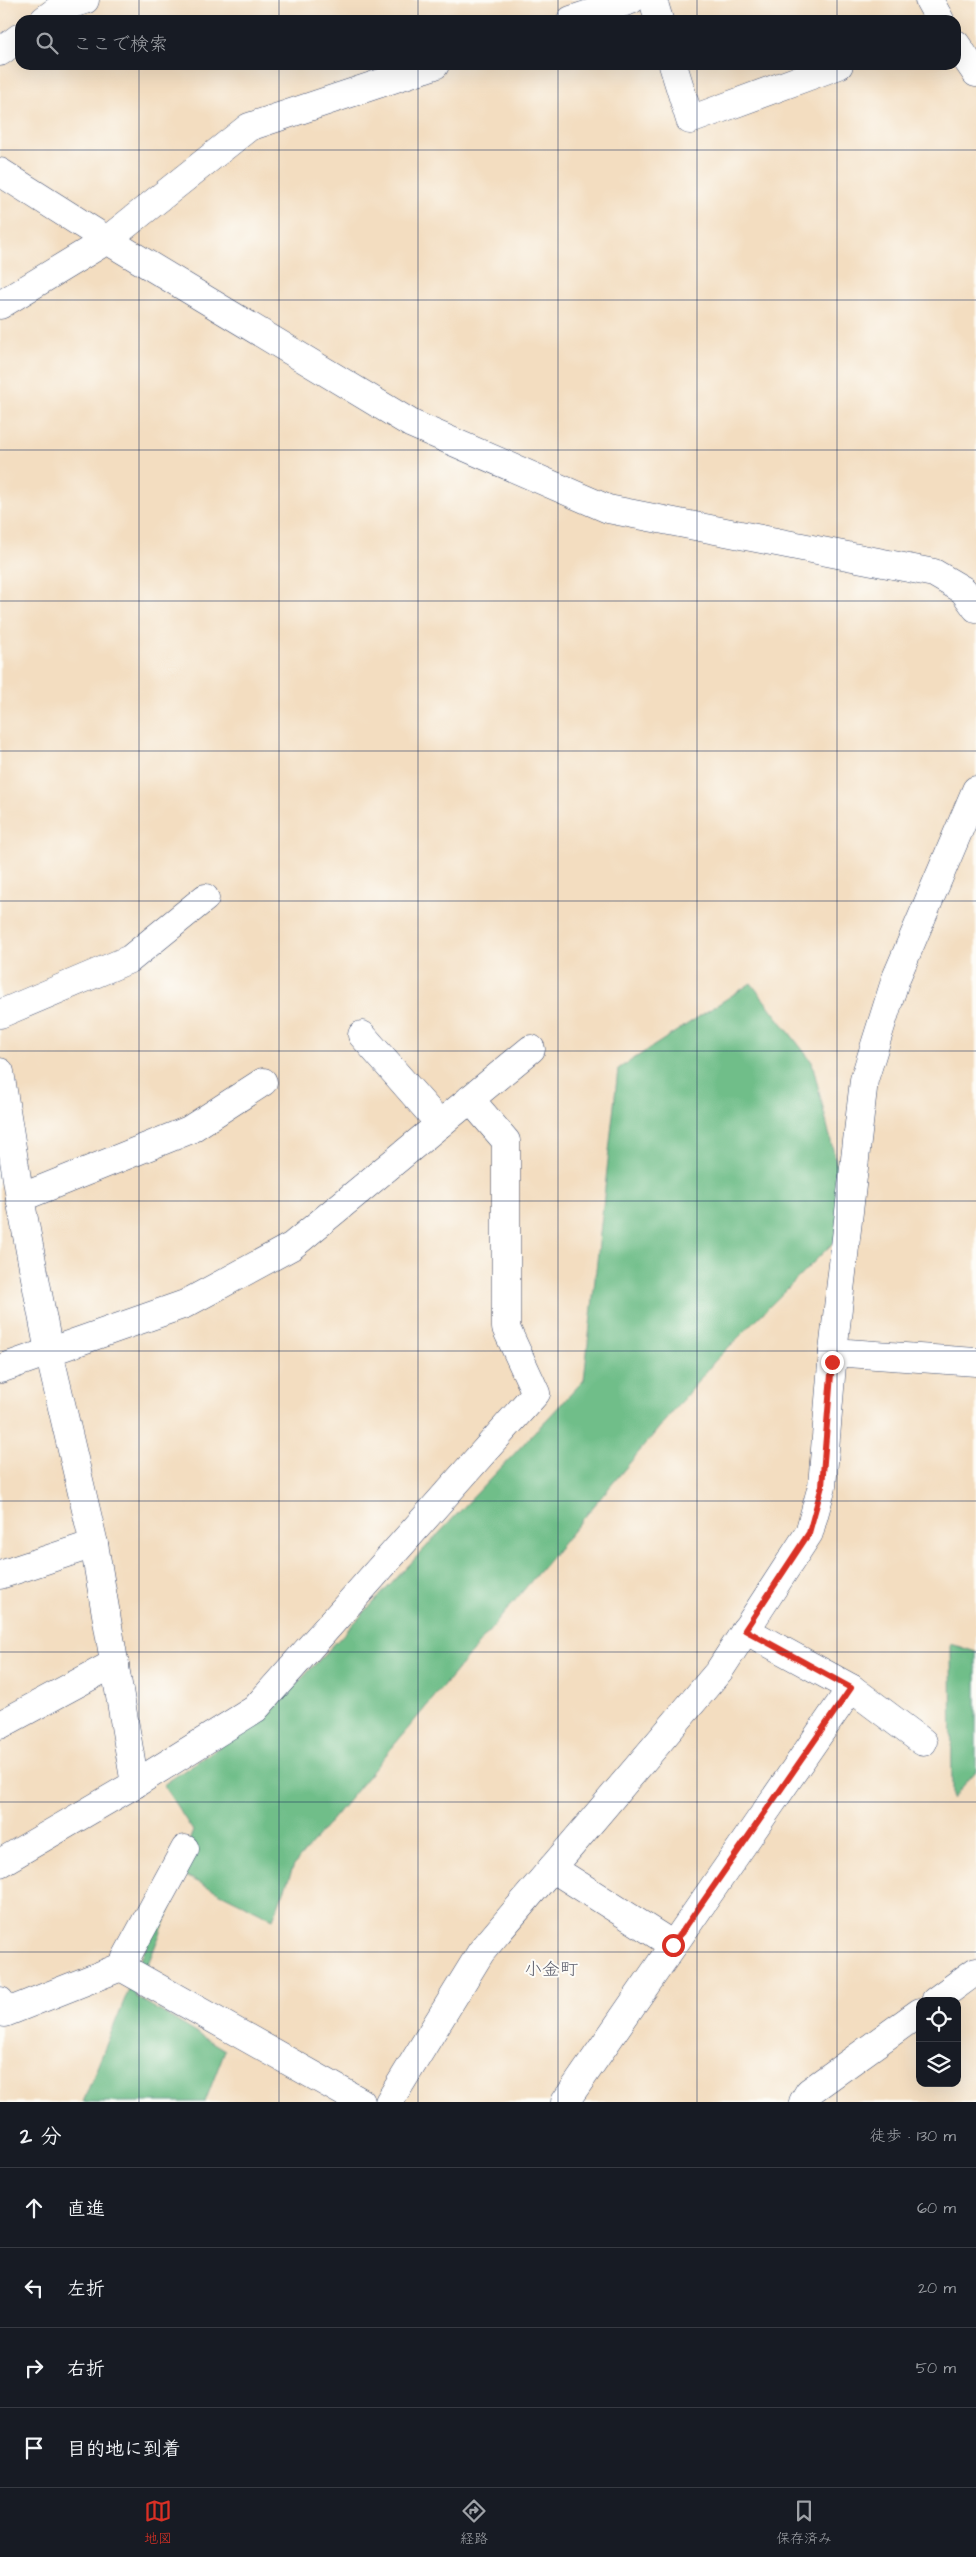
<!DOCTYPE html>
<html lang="ja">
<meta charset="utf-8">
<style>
body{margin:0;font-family:"Architects Daughter","Klee One",sans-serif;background:#20242c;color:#f1f3f6}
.controls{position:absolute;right:15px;bottom:15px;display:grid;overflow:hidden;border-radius:10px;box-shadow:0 5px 20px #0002}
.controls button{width:45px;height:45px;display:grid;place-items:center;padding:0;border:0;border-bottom:1px solid #363941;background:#171b24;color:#f1f3f6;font:25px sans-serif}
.stop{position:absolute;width:15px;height:15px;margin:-11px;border:4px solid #d93025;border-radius:50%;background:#fff}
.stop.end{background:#d93025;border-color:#fff;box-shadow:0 1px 5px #0008}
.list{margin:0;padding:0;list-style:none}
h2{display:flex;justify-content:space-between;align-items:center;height:65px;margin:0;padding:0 20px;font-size:21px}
h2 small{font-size:16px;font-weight:400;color:#9ea1a6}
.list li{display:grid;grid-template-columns:32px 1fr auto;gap:15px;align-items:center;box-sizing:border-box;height:80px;padding:0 20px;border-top:1px solid #363941}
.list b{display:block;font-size:19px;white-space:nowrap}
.list em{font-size:16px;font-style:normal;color:#9ea1a6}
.icon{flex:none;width:28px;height:28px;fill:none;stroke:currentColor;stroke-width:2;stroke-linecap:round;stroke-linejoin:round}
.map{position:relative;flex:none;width:976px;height:2102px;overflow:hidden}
.search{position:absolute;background:#171b24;box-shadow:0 5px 20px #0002;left:15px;right:15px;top:15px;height:55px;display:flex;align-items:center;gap:12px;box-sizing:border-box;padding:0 18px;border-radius:15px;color:#9ea1a6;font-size:19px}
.sheet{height:385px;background:#171b24}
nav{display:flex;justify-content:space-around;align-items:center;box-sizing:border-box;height:70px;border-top:1px solid #363941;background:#171b24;font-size:14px;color:#9ea1a6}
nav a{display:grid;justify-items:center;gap:2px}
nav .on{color:#d93025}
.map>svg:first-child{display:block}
.forest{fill:#70be89;stroke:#467674}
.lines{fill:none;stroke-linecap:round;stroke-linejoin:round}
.minor-casing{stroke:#3b496d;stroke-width:29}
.minor{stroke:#fff;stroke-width:28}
.route{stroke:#d93025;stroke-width:6}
.grid{fill:none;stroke:#1b2f5e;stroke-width:1;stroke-opacity:0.55}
.labels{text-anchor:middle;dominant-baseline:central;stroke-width:4;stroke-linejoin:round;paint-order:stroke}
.quarter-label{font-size:18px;fill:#5c5d6b;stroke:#fdfcf7}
</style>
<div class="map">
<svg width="976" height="2102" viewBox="0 0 976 2102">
<rect width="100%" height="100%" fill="#fdfcf7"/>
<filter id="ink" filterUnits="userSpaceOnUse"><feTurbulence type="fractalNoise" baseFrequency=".02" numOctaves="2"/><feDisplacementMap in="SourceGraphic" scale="10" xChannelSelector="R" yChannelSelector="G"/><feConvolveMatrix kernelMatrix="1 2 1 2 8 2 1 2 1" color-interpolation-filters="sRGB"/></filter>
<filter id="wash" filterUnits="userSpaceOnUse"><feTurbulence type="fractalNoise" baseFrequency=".0096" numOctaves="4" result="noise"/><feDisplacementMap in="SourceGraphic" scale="20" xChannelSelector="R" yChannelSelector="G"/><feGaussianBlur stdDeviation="1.12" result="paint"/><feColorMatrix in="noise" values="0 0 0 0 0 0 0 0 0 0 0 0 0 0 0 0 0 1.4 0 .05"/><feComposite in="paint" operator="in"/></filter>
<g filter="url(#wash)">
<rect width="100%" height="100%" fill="#f3ddc0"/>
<g class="forest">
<path d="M 751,983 L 812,1062 L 851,1225 L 714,1362 L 294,1865 L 273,1919 L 184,1875 L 135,1996 L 225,2050 L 205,2102 L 83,2102 L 193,1831 L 163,1785 L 269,1713 L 584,1380 L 618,1069 Z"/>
<path d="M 951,1644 L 976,1652 L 976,1771 L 952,1799 Z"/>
</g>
</g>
<g filter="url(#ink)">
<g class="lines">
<g class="minor-casing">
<g id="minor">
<path d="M 653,0 L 659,20"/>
<path d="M 929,0 L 940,20"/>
<path d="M 44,20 L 60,8 L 85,0"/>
<path d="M 571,20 L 631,0"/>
<path d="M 956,44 L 976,73"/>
<path d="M 0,52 L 20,37"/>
<path d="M 673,65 L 690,120 L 839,65"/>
<path d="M 0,172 L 107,240 L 412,424 L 608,509 L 934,573 L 963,590 L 976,608"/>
<path d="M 0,305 L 107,240 L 249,127 L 435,65"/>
<path d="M 0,1014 L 130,959 L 205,898"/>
<path d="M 362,1035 L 440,1124"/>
<path d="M 0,1072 L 20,1198 L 49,1352 L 94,1544 L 135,1784"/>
<path d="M 20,1198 L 189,1130 L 263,1082"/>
<path d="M 833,1352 L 976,1362"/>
<path d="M 0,1369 L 185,1304 L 292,1246 L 531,1049"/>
<path d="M 0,1575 L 94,1544"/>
<path d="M 745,1630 L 851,1688 L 923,1742"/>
<path d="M 0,1725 L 115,1663"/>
<path d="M 185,1849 L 121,1967 L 361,2102"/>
<path d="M 0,1863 L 135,1784 L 255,1709 L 536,1393 L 506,1328 L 506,1141 L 470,1099"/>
<path d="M 552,1868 L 673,1945"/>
<path d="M 0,2001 L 5,2013 L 121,1967"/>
<path d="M 935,2001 L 976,1971"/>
<path d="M 389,2102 L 481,1952 L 719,1671 L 809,1533 L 822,1486 L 833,1352 L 864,1080 L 896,978 L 976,790"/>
<path d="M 565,2102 L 851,1688"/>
<path d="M 803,2102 L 809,2092 L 920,2012"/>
</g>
</g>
<use href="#minor" class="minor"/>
</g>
</g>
<g class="lines" filter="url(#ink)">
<path class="route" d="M 673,1945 L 851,1688 L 745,1630 L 809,1533 L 822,1486 L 832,1362"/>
</g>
<path class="grid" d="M 139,0 L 139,20M 279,0 L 279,20M 418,0 L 418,20M 558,0 L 558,20M 697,0 L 697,20M 837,0 L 837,20M 139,65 L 139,2102M 279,65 L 279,2102M 418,65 L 418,2102M 558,65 L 558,2102M 697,65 L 697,2102M 837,65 L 837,2102M 0,150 L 976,150M 0,300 L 976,300M 0,450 L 976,450M 0,601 L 976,601M 0,751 L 976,751M 0,901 L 976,901M 0,1051 L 976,1051M 0,1201 L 976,1201M 0,1351 L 976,1351M 0,1501 L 976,1501M 0,1652 L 976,1652M 0,1802 L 976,1802M 0,1952 L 976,1952"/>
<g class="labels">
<g class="quarter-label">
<text x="551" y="1969">小金町</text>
</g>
</g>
</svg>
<div class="controls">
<button><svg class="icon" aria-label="locate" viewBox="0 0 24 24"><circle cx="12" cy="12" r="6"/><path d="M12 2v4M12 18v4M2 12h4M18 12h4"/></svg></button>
<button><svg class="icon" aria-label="layers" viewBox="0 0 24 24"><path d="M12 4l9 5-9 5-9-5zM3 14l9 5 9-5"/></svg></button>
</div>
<div class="stop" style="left:673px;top:1945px"></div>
<div class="stop end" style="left:832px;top:1362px"></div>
<div class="search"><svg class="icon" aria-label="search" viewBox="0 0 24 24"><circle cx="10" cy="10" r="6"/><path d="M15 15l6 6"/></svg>ここで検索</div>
</div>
<section class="sheet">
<h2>2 分<small>徒歩 · 130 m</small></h2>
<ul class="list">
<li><svg class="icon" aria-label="ahead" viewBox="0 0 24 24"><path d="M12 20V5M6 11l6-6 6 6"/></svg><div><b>直進</b></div><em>60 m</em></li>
<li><svg class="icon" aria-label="left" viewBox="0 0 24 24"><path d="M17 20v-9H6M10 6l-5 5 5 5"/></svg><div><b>左折</b></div><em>20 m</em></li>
<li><svg class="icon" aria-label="right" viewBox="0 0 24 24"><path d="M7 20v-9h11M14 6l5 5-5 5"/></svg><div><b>右折</b></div><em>50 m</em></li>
<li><svg class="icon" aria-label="arrive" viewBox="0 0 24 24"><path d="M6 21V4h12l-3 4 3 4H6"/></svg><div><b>目的地に到着</b></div></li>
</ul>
</section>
<nav>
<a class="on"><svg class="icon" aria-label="map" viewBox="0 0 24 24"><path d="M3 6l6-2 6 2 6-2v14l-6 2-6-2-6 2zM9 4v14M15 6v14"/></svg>地図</a>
<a><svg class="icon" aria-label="directions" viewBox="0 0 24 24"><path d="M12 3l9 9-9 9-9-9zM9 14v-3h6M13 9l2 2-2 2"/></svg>経路</a>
<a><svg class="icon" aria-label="saved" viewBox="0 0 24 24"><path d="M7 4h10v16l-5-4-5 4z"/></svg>保存済み</a>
</nav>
